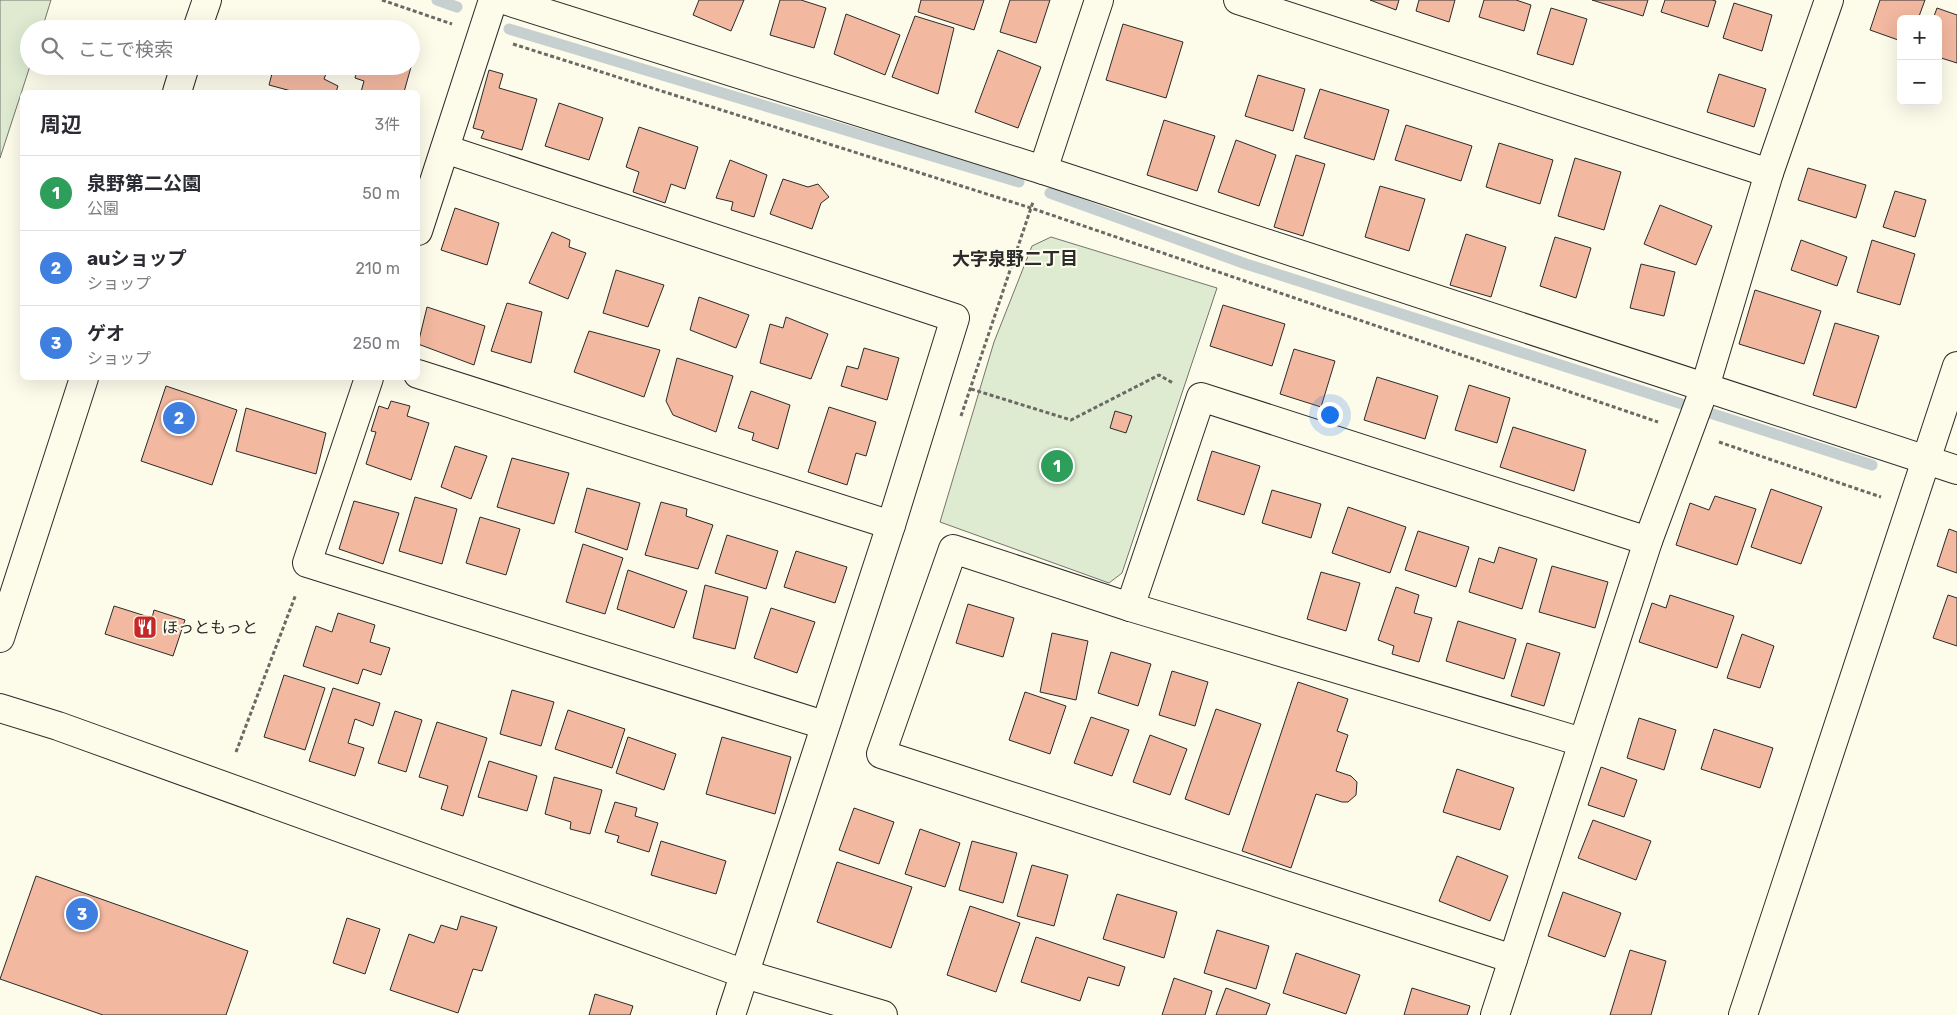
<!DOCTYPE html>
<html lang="ja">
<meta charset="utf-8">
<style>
body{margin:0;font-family:Rubik,"Noto Sans JP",sans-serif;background:#f7f7f7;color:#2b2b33}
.controls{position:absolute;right:15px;top:15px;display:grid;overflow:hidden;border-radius:8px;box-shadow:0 5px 20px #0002}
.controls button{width:45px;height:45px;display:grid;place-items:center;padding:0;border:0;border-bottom:1px solid #e1e1e2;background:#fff;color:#2b2b33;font:25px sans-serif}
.you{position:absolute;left:1329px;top:414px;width:18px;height:18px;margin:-12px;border:4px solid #fff;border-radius:50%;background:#1a73e8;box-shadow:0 0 0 8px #1a73e833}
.badge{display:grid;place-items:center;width:32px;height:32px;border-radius:50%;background:#7c3aed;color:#fff;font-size:16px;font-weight:700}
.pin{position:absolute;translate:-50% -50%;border:2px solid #fff;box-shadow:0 1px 5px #0006}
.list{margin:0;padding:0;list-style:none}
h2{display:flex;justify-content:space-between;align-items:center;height:65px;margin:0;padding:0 20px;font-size:21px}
h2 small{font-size:16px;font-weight:400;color:#7c7c81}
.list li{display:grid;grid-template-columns:32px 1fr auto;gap:15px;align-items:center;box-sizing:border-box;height:75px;padding:0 20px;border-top:1px solid #e1e1e2}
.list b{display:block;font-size:19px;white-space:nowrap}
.list p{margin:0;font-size:16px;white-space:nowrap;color:#7c7c81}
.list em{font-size:16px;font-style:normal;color:#7c7c81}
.icon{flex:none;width:28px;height:28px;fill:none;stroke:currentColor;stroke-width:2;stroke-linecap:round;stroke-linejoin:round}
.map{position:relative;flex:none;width:1957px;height:1015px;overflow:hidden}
.search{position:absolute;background:#fff;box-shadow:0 5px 20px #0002;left:20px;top:20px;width:400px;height:55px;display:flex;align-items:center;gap:12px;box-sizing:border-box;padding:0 18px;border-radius:28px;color:#7c7c81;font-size:19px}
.panel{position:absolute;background:#fff;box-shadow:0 5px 20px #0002;left:20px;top:90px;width:400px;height:290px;border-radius:8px}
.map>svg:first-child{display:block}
.green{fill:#deebd1;stroke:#74746e}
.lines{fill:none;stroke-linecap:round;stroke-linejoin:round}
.stream{stroke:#c7d0d0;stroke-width:11}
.building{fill:#f2b8a0;stroke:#2b2b2b}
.minor-casing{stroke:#2b2b2b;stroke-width:30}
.path{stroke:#6a6964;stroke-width:3;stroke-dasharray:4 2.5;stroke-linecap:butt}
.minor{stroke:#fdfbea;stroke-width:28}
.labels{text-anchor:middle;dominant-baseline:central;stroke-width:4;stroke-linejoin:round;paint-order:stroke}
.poi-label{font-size:16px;fill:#2b2b2b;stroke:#fdfbea;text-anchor:start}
.neighbourhood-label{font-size:18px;font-weight:bold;fill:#2b2b2b;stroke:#fdfbea}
</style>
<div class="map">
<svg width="1957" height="1015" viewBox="0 0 1957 1015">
<rect width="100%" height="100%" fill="#fdfbea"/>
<g class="green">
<path d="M 0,0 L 51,0 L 42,29 L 29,29 L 30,66 L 0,158 Z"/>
<path d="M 1051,237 L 1217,288 L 1122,573 L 1109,583 L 940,522 L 994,342 L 1032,246 Z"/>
</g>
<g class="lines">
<g class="stream">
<path d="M 437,0 L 457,7"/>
<path d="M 509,29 L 1019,182"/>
<path d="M 1050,193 L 1246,264 L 1872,465"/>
</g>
</g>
<g class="building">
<path d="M 699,0 L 744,0 L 731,31 L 693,15 Z"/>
<path d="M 780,0 L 801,0 L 826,8 L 814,48 L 770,35 Z"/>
<path d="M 921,0 L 984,0 L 974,30 L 918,12 Z"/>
<path d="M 1010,0 L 1050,0 L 1036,43 L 1000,32 Z"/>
<path d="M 1370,0 L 1399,0 L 1396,10 Z"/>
<path d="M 1419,0 L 1455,0 L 1449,22 L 1416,11 Z"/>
<path d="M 1484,0 L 1516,0 L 1531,5 L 1524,31 L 1479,17 Z"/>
<path d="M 1592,0 L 1648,0 L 1643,16 Z"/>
<path d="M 1665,0 L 1712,0 L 1716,1 L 1708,27 L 1661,12 Z"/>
<path d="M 1880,0 L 1925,0 L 1918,19 L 1901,19 L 1901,41 L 1870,30 Z"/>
<path d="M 1734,3 L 1772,15 L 1762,51 L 1723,38 Z"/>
<path d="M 1551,8 L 1587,19 L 1573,65 L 1537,54 Z"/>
<path d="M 1937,8 L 1957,15 L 1957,63 L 1938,57 L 1938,19 L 1933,19 Z"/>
<path d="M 846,14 L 900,35 L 885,75 L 834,54 Z"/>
<path d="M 915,16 L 954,28 L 938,94 L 892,77 Z"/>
<path d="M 1123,24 L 1183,42 L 1166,98 L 1106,80 Z"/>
<path d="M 998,50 L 1041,67 L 1018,128 L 975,112 Z"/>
<path d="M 274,66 L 329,66 L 324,79 L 338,86 L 336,92 L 295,92 L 269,85 Z"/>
<path d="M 358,66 L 407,66 L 411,67 L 404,92 L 361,92 L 364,81 L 355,78 Z"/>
<path d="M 489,70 L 503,74 L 499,88 L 537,99 L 522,150 L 481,138 L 484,131 L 473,128 Z"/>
<path d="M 1719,74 L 1766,89 L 1754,127 L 1707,112 Z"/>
<path d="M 1258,75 L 1305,89 L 1293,131 L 1245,116 Z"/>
<path d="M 1320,89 L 1389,110 L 1374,160 L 1304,138 Z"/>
<path d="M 559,103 L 603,118 L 589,160 L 545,146 Z"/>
<path d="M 1164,120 L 1215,136 L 1197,191 L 1147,175 Z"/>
<path d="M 1406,125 L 1472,146 L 1461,181 L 1395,160 Z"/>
<path d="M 639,127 L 698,147 L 685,189 L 671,184 L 665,203 L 633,192 L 639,172 L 626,167 Z"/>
<path d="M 1236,140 L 1276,155 L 1259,206 L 1218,192 Z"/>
<path d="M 1499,143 L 1553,160 L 1540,204 L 1486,187 Z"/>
<path d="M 1296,155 L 1325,164 L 1303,236 L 1274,227 Z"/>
<path d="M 1575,158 L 1621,172 L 1604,230 L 1558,216 Z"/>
<path d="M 730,160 L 767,175 L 754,217 L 731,210 L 733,202 L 716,198 Z"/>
<path d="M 1808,168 L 1866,185 L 1856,218 L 1798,200 Z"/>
<path d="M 783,179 L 808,187 L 818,184 L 829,197 L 821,203 L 812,229 L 770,214 Z"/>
<path d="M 1380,186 L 1425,199 L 1409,251 L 1365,237 Z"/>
<path d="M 1895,191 L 1926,200 L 1915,237 L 1883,227 Z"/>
<path d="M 1660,205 L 1712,226 L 1696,265 L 1644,244 Z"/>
<path d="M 455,208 L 499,223 L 487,265 L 441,250 Z"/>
<path d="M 552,232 L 570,240 L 569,247 L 586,253 L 568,299 L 529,283 Z"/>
<path d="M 1466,234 L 1506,247 L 1491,297 L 1450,285 Z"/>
<path d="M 1555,237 L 1591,248 L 1576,298 L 1540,286 Z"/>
<path d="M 1801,240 L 1847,257 L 1837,286 L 1791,270 Z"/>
<path d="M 1872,240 L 1915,254 L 1900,305 L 1857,292 Z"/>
<path d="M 1641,264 L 1675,272 L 1664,316 L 1630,308 Z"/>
<path d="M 616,270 L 664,285 L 648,327 L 603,313 Z"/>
<path d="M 1755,290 L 1821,311 L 1804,364 L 1739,344 Z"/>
<path d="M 699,297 L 749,315 L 736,348 L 690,330 Z"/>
<path d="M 507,303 L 542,312 L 531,363 L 491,351 Z"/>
<path d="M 1223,305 L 1285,324 L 1272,366 L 1210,346 Z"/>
<path d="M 427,307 L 485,326 L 474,365 L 418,344 Z"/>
<path d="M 786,317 L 828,334 L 811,379 L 760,363 L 770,324 L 783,328 Z"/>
<path d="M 1835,323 L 1879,336 L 1856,408 L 1813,395 Z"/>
<path d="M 589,331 L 660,350 L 644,397 L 574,372 Z"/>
<path d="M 864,348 L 899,358 L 887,400 L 841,386 L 847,366 L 858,369 Z"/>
<path d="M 1294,349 L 1335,361 L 1321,407 L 1280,394 Z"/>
<path d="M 677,358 L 733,376 L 716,432 L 673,415 L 666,401 Z"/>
<path d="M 1377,377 L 1438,396 L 1425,439 L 1364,420 Z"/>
<path d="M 1469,385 L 1510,398 L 1497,443 L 1455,430 Z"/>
<path d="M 166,386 L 237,410 L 212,485 L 141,461 Z"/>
<path d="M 751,391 L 790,405 L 778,449 L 752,440 L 754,433 L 738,428 Z"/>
<path d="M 391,401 L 410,406 L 407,416 L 429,423 L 411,480 L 366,464 L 376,432 L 371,431 L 379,406 L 388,409 Z"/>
<path d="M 829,407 L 876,422 L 866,456 L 856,453 L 847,485 L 808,472 Z"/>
<path d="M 246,408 L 326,433 L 316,474 L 236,451 Z"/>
<path d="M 1115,411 L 1132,416 L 1126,433 L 1110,428 Z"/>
<path d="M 1513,427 L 1586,450 L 1574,491 L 1500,467 Z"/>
<path d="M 455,446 L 487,456 L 471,499 L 441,487 Z"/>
<path d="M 1212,451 L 1260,466 L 1244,515 L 1197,500 Z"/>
<path d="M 512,458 L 569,473 L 554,524 L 497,507 Z"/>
<path d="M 587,488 L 640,503 L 627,550 L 575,532 Z"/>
<path d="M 1771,489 L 1822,507 L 1801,564 L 1751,547 Z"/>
<path d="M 1272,490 L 1321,504 L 1311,538 L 1262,523 Z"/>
<path d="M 1715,496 L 1756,509 L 1737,565 L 1676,545 L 1690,503 L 1709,510 Z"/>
<path d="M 415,497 L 457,509 L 442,564 L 399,551 Z"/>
<path d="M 354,501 L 399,513 L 383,564 L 339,549 Z"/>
<path d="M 661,502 L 687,509 L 686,516 L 713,525 L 698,569 L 645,555 Z"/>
<path d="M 1348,507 L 1406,527 L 1390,573 L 1332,553 Z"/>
<path d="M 480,517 L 520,529 L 506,575 L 466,563 Z"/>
<path d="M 1949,529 L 1957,532 L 1957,573 L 1937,566 Z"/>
<path d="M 1418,531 L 1469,547 L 1456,587 L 1405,570 Z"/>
<path d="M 727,535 L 778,551 L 766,589 L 715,573 Z"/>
<path d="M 583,544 L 623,558 L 605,614 L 566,602 Z"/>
<path d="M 1499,547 L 1537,559 L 1522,609 L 1469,592 L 1479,558 L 1494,563 Z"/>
<path d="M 796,551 L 847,567 L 835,603 L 784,587 Z"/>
<path d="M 1552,566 L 1608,582 L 1595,628 L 1539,612 Z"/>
<path d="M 628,570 L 687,591 L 674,628 L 617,609 Z"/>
<path d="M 1321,572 L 1360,583 L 1346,631 L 1307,619 Z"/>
<path d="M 705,585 L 748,597 L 735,649 L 693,638 Z"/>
<path d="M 1396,587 L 1419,595 L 1414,613 L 1432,618 L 1419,662 L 1392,654 L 1394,646 L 1378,640 Z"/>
<path d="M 1670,595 L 1734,616 L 1717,668 L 1639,642 L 1652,603 L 1666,608 Z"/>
<path d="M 1948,595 L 1957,598 L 1957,646 L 1933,638 Z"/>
<path d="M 968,604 L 1014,618 L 1003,657 L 956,643 Z"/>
<path d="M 114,606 L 152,618 L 154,610 L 185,620 L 173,656 L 105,634 Z"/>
<path d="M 771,608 L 815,622 L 797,673 L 754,658 Z"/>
<path d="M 338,613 L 375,625 L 370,642 L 390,648 L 381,675 L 363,669 L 358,684 L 303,666 L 316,626 L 332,632 Z"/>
<path d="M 1458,621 L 1516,639 L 1504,679 L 1446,661 Z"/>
<path d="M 1052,633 L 1088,641 L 1076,700 L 1040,692 Z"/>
<path d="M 1742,634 L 1774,646 L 1760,688 L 1727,678 Z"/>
<path d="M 1527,643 L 1560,653 L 1544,706 L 1511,696 Z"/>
<path d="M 1111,652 L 1151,664 L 1138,706 L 1098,693 Z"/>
<path d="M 1172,671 L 1208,682 L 1195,726 L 1159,715 Z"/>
<path d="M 284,675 L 325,688 L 305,750 L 264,737 Z"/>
<path d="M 1298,682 L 1348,699 L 1337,731 L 1348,735 L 1336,771 L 1351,776 L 1357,782 L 1356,795 L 1348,802 L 1342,802 L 1316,794 L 1291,868 L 1242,851 Z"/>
<path d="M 333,688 L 380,703 L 373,726 L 355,719 L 348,743 L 364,748 L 355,776 L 309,761 Z"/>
<path d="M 512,690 L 554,702 L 541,746 L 500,734 Z"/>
<path d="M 1025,692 L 1066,706 L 1050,754 L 1009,740 Z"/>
<path d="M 1216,709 L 1261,724 L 1229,815 L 1185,799 Z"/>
<path d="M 568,710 L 625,729 L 612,768 L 555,749 Z"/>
<path d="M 395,711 L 422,720 L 406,772 L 378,763 Z"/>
<path d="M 1091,717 L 1129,730 L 1112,776 L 1074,763 Z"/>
<path d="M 1639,718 L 1676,730 L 1664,770 L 1627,758 Z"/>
<path d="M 437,722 L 487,738 L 463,816 L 441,809 L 448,786 L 419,777 Z"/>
<path d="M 1714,729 L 1773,748 L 1760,788 L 1701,769 Z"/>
<path d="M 1150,735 L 1187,749 L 1170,795 L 1133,782 Z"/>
<path d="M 628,737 L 676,754 L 664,790 L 616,773 Z"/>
<path d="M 722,737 L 791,757 L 775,814 L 706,794 Z"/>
<path d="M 489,761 L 537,776 L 527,811 L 478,797 Z"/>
<path d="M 1601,767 L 1637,780 L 1624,817 L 1588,805 Z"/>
<path d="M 1457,769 L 1514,788 L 1500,830 L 1443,812 Z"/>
<path d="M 554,777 L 602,790 L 590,834 L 570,829 L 571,822 L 545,814 Z"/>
<path d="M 615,802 L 637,808 L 635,816 L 658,823 L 649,852 L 617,842 L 619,836 L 605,832 Z"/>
<path d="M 854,808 L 894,822 L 879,864 L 839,850 Z"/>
<path d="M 1593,820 L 1651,841 L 1636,880 L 1578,858 Z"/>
<path d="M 920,829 L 960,843 L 945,887 L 905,874 Z"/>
<path d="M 661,841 L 726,861 L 716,894 L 651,875 Z"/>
<path d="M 972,841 L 1017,853 L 1003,903 L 959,890 Z"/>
<path d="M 1457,856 L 1508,876 L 1490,921 L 1439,901 Z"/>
<path d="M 837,862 L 912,887 L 891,948 L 817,922 Z"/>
<path d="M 1032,865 L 1068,875 L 1054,926 L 1017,916 Z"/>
<path d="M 36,876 L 248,951 L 226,1015 L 103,1015 L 0,979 Z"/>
<path d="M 1563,892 L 1621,913 L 1605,957 L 1548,936 Z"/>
<path d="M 1117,894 L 1177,912 L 1164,958 L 1103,939 Z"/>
<path d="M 970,906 L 1020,923 L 996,992 L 947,975 Z"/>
<path d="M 461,916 L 497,927 L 482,971 L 473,969 L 458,1013 L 390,990 L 409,934 L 434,943 L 441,925 L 457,930 Z"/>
<path d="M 347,918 L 380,929 L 365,974 L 333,963 Z"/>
<path d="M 1217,930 L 1269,946 L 1256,989 L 1204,973 Z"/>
<path d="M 1036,937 L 1125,967 L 1119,986 L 1088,977 L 1080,1001 L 1021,982 Z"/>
<path d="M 1630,950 L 1666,961 L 1651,1015 L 1610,1015 Z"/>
<path d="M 1296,953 L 1360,975 L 1346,1014 L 1283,993 Z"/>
<path d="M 1174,978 L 1212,991 L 1205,1015 L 1162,1015 Z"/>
<path d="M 1226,988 L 1270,1004 L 1266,1015 L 1216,1015 Z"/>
<path d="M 1412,988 L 1470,1006 L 1467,1015 L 1404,1015 Z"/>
<path d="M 595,994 L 633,1006 L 630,1015 L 589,1015 Z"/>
</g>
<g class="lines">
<g class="minor-casing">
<g id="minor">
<path d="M 504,0 L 1043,170 L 1957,470"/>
<path d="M 1238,0 L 1769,173"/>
<path d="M 197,29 L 207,0"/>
<path d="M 177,92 L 185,66"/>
<path d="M 445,149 L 955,318 L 891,525 L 731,1015"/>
<path d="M 1043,170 L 1099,0"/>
<path d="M 418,231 L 493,0"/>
<path d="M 418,374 L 891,525"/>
<path d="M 369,378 L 307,563 L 824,725"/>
<path d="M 1130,607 L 1201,397 L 1648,541"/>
<path d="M 0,638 L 84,378"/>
<path d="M 0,708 L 58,726 L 745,974 L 883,1015"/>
<path d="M 1513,959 L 881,754 L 953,549 L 1130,607 L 1582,742"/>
<path d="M 1495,1015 L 1648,541 L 1705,387 L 1769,173 L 1829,0"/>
<path d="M 1743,1015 L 1957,366"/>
</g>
</g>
<g class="path">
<path d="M 382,0 L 452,24"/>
<path d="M 513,44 L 1031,208 L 1658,422"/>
<path d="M 971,389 L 1071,420 L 1159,375 L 1173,383"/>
<path d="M 961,416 L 1033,202"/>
<path d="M 1719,442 L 1881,497"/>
<path d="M 236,752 L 296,594"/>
</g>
<use href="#minor" class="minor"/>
</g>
<defs>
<g id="restaurant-square" transform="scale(1.25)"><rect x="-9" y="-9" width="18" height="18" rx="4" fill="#c62828" stroke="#fdfbea"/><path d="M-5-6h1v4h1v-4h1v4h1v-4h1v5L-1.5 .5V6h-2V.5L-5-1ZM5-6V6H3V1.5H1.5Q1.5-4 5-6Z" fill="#fff"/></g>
</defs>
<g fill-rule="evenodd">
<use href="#restaurant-square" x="145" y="627"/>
</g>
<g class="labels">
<g class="poi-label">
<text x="162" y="627">ほっともっと</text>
</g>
<g class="neighbourhood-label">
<text x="1015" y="259">大字泉野二丁目</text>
</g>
</g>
</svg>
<div class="controls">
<button>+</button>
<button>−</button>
</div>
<div class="you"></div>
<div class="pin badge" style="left:1057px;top:466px;background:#2e9e5b">1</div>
<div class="pin badge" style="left:179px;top:418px;background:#3f7fe0">2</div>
<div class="pin badge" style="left:82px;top:914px;background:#3f7fe0">3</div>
<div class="search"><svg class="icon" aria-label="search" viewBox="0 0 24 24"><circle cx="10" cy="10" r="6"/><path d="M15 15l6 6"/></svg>ここで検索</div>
<section class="panel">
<h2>周辺<small>3件</small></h2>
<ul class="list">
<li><span class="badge" style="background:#2e9e5b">1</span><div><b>泉野第二公園</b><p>公園</p></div><em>50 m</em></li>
<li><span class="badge" style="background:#3f7fe0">2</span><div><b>auショップ</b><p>ショップ</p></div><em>210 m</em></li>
<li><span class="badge" style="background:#3f7fe0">3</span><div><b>ゲオ</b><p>ショップ</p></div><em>250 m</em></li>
</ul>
</section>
</div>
